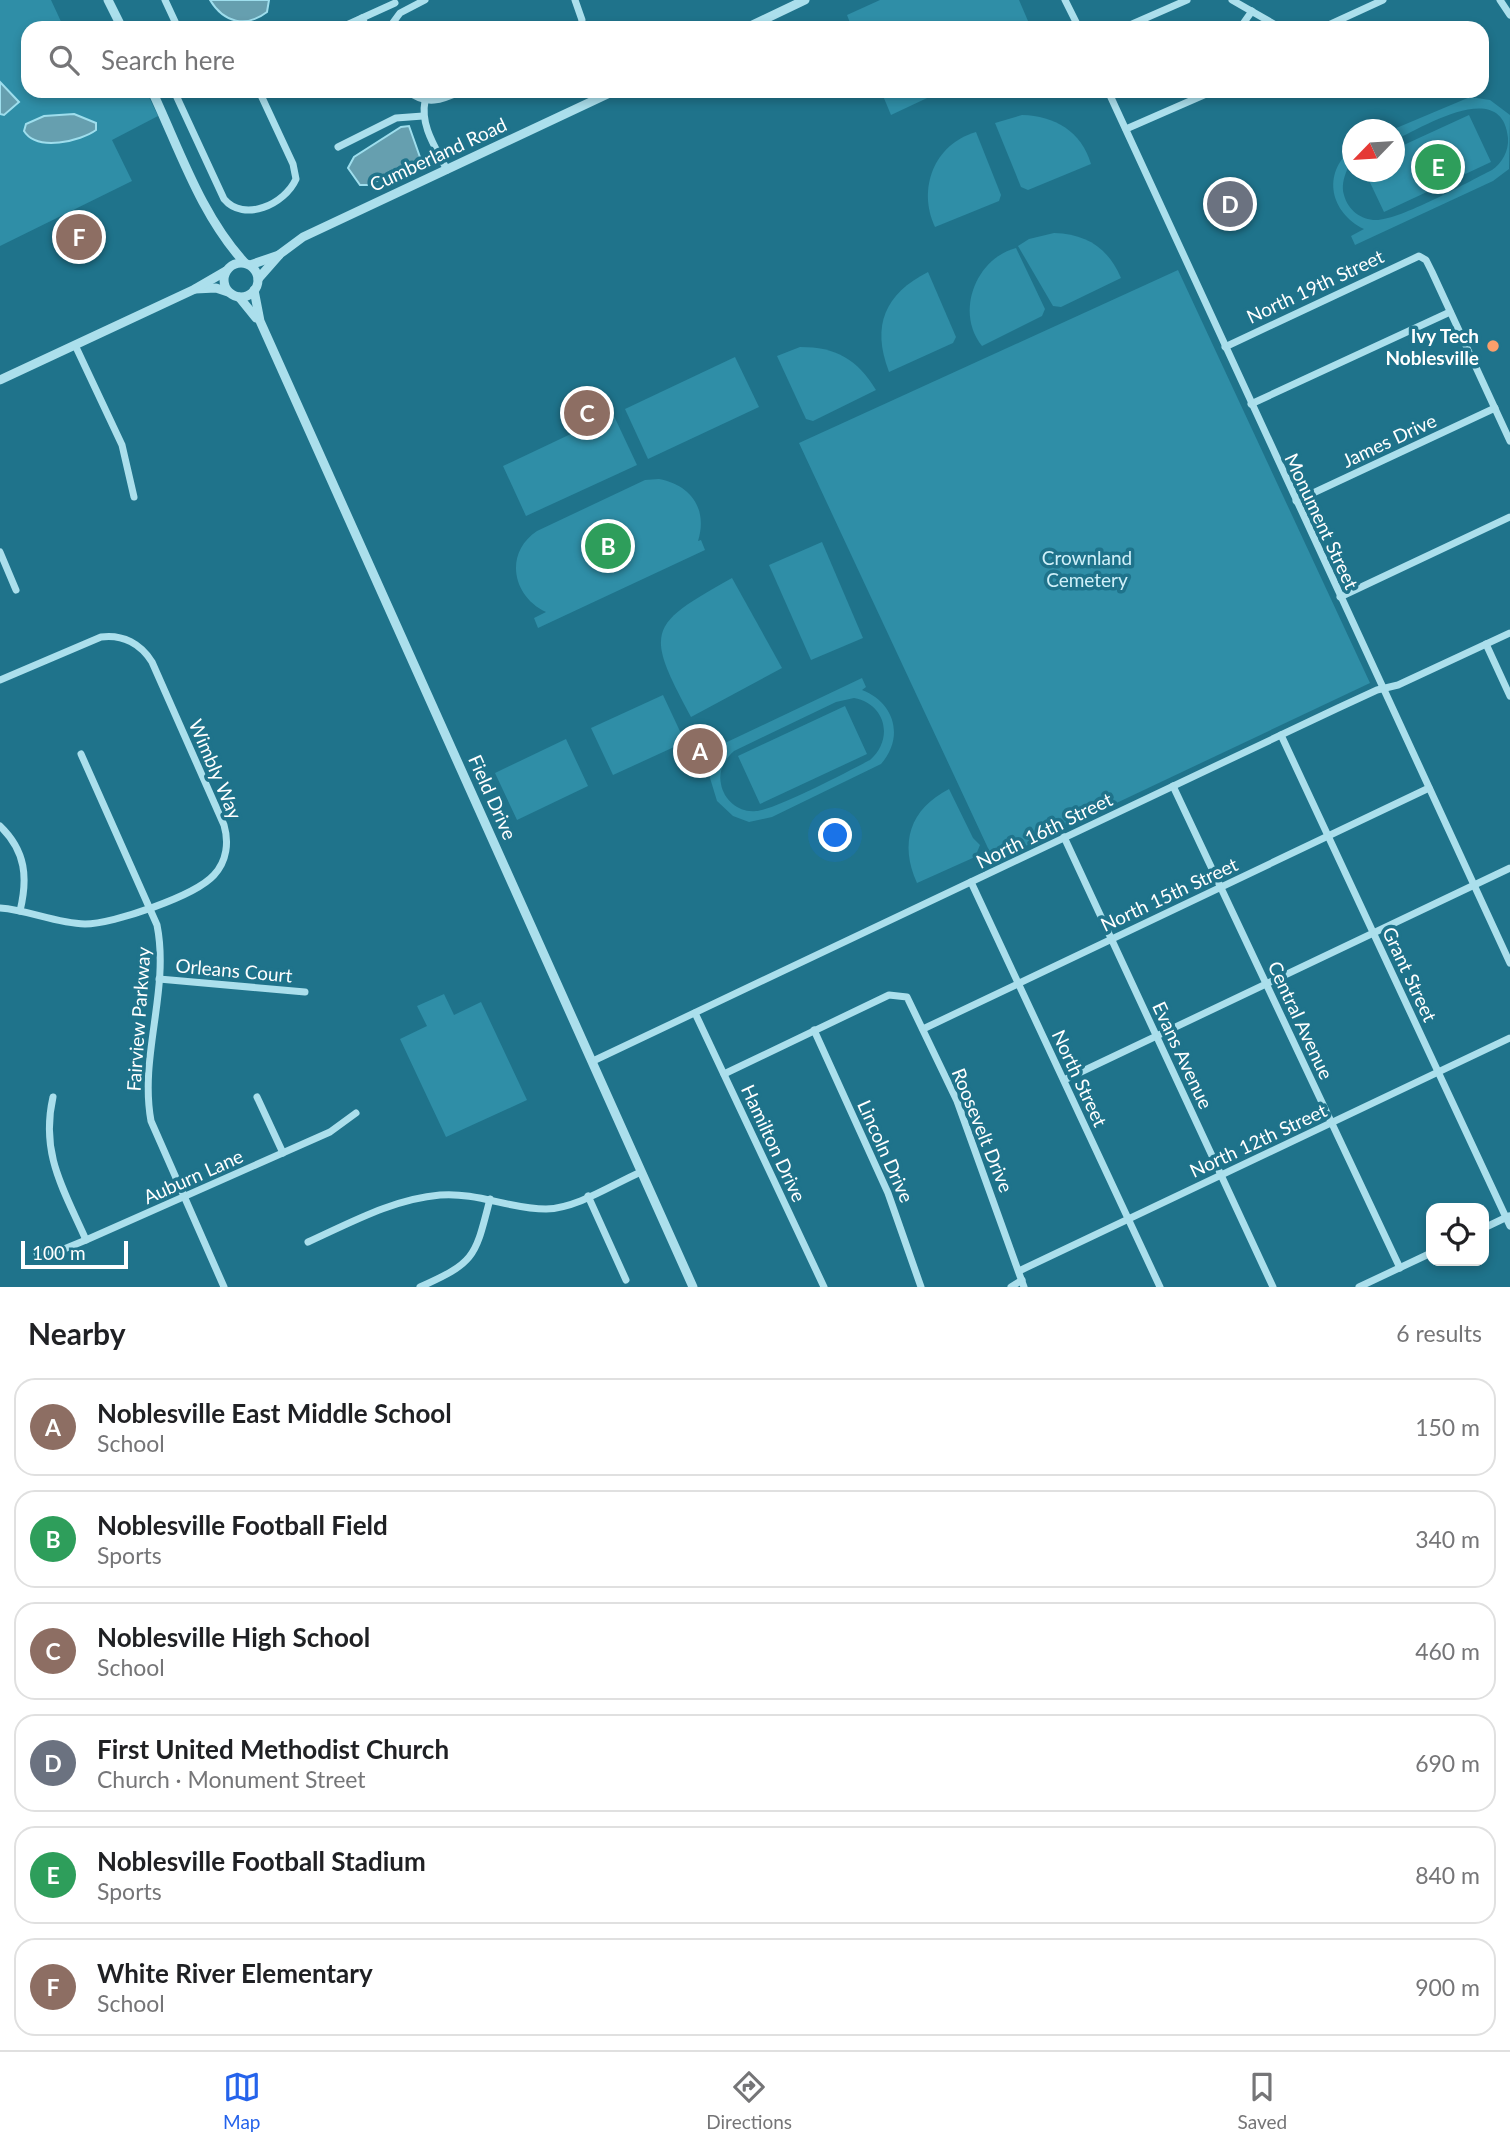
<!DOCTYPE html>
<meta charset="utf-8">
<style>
body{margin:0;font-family:Lato,sans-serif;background:#f2f2f2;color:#202124}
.controls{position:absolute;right:21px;bottom:21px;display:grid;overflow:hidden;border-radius:14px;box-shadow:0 4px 10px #0003}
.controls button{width:63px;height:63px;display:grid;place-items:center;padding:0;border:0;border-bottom:2px solid #e0e0e0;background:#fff;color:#202124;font:35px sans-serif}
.compass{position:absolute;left:1342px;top:119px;width:63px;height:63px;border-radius:50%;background:#fff;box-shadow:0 4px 10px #0003;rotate:245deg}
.scale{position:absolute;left:21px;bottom:18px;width:107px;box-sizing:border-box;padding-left:7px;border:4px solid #fff;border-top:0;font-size:19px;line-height:24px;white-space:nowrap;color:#fff;-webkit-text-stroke:5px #1f738b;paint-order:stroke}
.you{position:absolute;left:836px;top:836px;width:24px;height:24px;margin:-18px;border:5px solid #fff;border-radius:50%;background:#1a73e8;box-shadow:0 0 0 10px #1a73e833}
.badge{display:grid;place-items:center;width:46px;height:46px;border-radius:50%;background:#2563eb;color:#fff;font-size:23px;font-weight:700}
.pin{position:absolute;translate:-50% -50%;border:4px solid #fff;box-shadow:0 2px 7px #0006}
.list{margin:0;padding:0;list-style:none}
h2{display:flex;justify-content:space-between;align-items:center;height:91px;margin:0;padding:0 28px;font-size:30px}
h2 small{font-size:23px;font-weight:400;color:#757577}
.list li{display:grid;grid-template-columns:46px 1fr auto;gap:21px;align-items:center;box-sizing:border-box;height:98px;margin:0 14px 14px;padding:0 14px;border:2px solid #e0e0e0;border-radius:21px}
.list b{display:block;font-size:26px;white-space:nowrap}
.list p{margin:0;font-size:23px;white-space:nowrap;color:#757577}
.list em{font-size:23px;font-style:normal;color:#757577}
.icon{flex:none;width:38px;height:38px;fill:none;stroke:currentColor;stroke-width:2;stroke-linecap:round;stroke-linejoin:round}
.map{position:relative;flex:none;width:1510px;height:1287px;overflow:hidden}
.search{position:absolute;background:#fff;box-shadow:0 4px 10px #0003;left:21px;right:21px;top:21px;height:77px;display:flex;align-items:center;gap:18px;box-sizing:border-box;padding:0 24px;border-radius:21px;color:#757577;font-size:26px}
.sheet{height:763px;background:#fff}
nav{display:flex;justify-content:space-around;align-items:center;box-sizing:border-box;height:98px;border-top:2px solid #e0e0e0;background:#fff;font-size:19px;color:#757577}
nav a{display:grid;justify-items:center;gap:4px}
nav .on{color:#2563eb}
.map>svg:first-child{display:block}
.green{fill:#2f8ea7;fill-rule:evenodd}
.water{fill:#669faf;stroke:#9edeed;stroke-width:2}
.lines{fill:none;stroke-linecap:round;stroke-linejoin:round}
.minor{stroke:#abdfec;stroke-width:7}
.tertiary{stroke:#abdfec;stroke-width:9}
.poi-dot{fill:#fa9f6b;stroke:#1f738b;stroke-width:2.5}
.labels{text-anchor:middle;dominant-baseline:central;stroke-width:7;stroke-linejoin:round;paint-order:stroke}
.street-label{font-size:19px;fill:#fff;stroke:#1f738b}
.poi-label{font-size:19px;font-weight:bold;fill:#fff;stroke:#1f738b;text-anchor:end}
.park-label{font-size:19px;fill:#d0f0f9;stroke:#1f738b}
</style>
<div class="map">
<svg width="1510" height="1287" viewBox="0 0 1510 1287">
<rect width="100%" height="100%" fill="#1f738b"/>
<g class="green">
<path d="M 0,0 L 51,0 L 64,28 L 28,28 L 28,91 L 146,91 L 158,116 L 112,140 L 132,181 L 0,246 Z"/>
<path d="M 880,0 L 1019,0 L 1031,28 L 852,28 L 847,15 Z"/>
<path d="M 881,91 L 942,91 L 891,115 Z"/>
<path d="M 1470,97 L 1490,100 L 1510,115 L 1509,169 L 1493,181 L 1355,245 L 1351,236 L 1364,229 C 1331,213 1321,174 1352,149 C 1353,165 1339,177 1344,195 C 1348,210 1361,220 1376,220 C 1400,220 1468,182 1492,170 C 1502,163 1509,151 1508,138 C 1502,77 1422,128 1395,140 L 1394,129 Z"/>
<path d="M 1022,115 C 1055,116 1081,131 1091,164 L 1028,190 L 1021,187 L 995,123 Z"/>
<path d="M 1469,115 L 1491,162 L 1384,212 L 1365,172 L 1394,172 L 1395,149 Z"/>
<path d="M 976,132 L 1001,195 L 999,201 L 935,227 C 917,189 934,144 976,132 Z"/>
<path d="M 1054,233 C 1087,234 1108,248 1121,278 L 1061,307 L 1053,306 L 1018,246 L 1029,239 Z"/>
<path d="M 1016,248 L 1045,309 L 1042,316 L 982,346 C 955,313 975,259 1016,248 Z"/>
<path d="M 1178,270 L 1370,683 L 994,861 L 799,443 Z"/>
<path d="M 928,272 L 956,337 L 953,343 L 889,372 C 871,325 885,294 928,272 Z"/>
<path d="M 800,347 C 836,347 857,359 876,390 L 813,421 L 806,419 L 777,356 Z"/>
<path d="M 735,357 L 759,407 L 648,459 L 625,409 Z"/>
<path d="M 613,414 L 637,465 L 526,516 L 503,466 Z"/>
<path d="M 659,479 C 691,485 708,509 698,541 L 701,540 L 705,550 L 538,628 L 534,618 L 546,612 C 512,596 504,553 537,531 L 645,480 Z"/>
<path d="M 822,542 L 863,638 L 811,660 L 769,565 Z"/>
<path d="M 732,578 L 782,668 L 691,717 C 644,630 648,625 732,578 Z"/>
<path d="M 862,678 L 866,687 L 862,690 C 894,702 905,737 881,764 L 772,817 L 749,822 L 733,816 L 717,801 L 710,778 L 714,760 L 710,761 L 706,752 ZM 854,698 C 886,704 894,739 870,760 C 849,771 775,810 756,811 C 740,813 724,801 721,784 C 718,771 725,759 734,751 L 836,702 Z"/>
<path d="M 663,695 L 685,742 L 613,775 L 591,728 Z"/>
<path d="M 845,706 L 867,754 L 760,804 L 738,756 Z"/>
<path d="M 566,739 L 588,786 L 517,820 L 495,773 Z"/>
<path d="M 949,789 L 973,838 L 980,845 L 975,857 L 917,883 C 899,843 910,809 949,789 Z"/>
<path d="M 444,994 L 454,1015 L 481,1002 L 527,1100 L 446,1137 L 400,1039 L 427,1026 L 417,1006 Z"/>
</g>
<g class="water">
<path d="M 210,0 L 269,0 L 267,12 C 246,28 224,23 210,0 Z"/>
<path d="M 0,82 L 19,102 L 4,115 L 0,114 Z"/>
<path d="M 74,114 L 96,123 L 96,130 C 81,141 37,152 24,131 L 26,124 L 44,116 Z"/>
<path d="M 409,126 L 421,160 L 368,185 L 360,185 L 348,168 L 354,157 L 401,127 Z"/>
</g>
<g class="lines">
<g class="minor">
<path d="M 165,0 L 178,28"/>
<path d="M 575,0 L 582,20 L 580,28"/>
<path d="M 1065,0 L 1079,28"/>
<path d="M 1232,0 L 1281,28"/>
<path d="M 1500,0 L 1510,15"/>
<path d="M 362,18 L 395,3"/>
<path d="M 340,28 L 362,18 L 367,28"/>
<path d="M 389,28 L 400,13 L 425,0"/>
<path d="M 1123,28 L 1187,0"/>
<path d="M 1240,28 L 1252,11"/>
<path d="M 1322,28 L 1383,0"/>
<path d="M 174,91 L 224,199 C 244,223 285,204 296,179 L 293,164 L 259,91"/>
<path d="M 408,91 C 426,106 442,100 461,91"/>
<path d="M 1108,91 L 1510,963"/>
<path d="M 425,101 C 420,126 436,148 447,170"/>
<path d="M 1126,129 L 1213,91"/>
<path d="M 338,147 L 396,118 L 423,116"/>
<path d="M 75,345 L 122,445 L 134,497"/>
<path d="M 1225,347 L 1419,256 L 1426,260 L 1432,272 L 1510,441"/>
<path d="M 1251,404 L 1450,312"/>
<path d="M 1296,501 L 1495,408"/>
<path d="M 0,552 L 16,590"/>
<path d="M 1340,597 L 1510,517"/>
<path d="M 1486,644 L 1510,696"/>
<path d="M 0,680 L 101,637 C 123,634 141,644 152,662 L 224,825 C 229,842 227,861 214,875 C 195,896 113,924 85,924 C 55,923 29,910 0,908"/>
<path d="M 1281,735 L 1510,1226"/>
<path d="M 81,754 L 157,925 C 170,990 139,1056 151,1121 L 224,1287"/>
<path d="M 1173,786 L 1400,1268"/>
<path d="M 0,826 C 26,851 28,878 20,911"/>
<path d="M 1064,837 L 1273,1287"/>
<path d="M 971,882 L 1160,1287"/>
<path d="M 159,979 L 305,992"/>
<path d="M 695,1013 L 824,1287"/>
<path d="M 923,1029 L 1429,788"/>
<path d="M 814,1030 L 888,1193 L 921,1287"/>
<path d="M 593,1061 L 1338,708 L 1377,690 L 1398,685 L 1510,633"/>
<path d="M 724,1074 L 889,995 L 907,997 L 957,1101 L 1024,1287"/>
<path d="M 1064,1080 L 1510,868"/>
<path d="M 53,1097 C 40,1154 64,1190 86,1240"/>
<path d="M 257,1097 L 283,1153"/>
<path d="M 588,1196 L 626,1280"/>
<path d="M 1484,1228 L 1509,1216"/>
<path d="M 308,1242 C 350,1223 393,1199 440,1195 C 477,1192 510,1209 546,1209 C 578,1208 613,1184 641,1172"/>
<path d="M 37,1253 L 64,1249 L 86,1240 L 330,1132 L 356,1113"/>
<path d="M 1019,1271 L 1510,1038"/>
<path d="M 420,1287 C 476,1262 475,1257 490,1199"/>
<path d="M 1011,1287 L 1022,1280"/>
<path d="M 1359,1287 L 1431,1253"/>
</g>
<g class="tertiary">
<path d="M 108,0 L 122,28"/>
<path d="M 746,28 L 805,0"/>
<path d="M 152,91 C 179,148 201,216 245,263"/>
<circle cx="241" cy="280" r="17"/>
<path d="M 250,265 L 279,255"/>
<path d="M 258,279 L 280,254 L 303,237 L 614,91"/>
<path d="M 195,289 L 216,288 L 228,292"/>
<path d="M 254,290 L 260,321 L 693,1287"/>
<path d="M 239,297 L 256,318"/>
<path d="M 0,380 L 195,289 L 226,271"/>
</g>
</g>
<circle class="poi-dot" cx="1493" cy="346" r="7"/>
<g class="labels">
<g class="street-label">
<text transform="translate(438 154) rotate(-25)">Cumberland Road</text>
<text transform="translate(1315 286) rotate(-25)">North 19th Street</text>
<text transform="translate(1389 440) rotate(-25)">James Drive</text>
<text transform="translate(1322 521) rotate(65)">Monument Street</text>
<text transform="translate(216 769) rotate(67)">Wimbly Way</text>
<text transform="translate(493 797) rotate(66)">Field Drive</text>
<text transform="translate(1044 830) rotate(-26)">North 16th Street</text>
<text transform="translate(1169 894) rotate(-25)">North 15th Street</text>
<text transform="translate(234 970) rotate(5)">Orleans Court</text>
<text transform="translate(1410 974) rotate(65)">Grant Street</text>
<text transform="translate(138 1019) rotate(-86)">Fairview Parkway</text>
<text transform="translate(1301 1020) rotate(65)">Central Avenue</text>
<text transform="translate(1183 1055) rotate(65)">Evans Avenue</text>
<text transform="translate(1080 1078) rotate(65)">North Street</text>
<text transform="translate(983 1130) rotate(68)">Roosevelt Drive</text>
<text transform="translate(1258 1140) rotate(-25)">North 12th Street</text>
<text transform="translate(774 1143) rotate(65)">Hamilton Drive</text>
<text transform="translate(886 1151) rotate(66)">Lincoln Drive</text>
<text transform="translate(193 1176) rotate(-24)">Auburn Lane</text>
</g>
<g class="poi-label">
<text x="1479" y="335">Ivy Tech<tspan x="1479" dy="22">Noblesville</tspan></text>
</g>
<g class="park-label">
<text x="1087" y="557">Crownland<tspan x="1087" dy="22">Cemetery</tspan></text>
</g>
</g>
</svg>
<div class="controls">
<button><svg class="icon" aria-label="locate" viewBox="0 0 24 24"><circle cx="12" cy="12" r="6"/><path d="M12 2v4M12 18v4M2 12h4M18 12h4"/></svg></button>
</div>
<svg class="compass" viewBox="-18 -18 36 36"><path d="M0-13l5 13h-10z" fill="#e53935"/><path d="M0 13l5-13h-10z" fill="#757577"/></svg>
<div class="scale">100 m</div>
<div class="you"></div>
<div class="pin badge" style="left:700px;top:751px;background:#8d6e63">A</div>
<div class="pin badge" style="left:608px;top:546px;background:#2e9e5b">B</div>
<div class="pin badge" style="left:587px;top:413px;background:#8d6e63">C</div>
<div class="pin badge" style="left:1230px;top:204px;background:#6b7280">D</div>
<div class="pin badge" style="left:1438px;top:167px;background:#2e9e5b">E</div>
<div class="pin badge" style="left:79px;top:237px;background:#8d6e63">F</div>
<div class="search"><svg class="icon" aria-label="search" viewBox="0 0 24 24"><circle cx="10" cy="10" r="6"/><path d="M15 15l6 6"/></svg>Search here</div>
</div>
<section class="sheet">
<h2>Nearby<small>6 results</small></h2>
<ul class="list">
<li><span class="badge" style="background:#8d6e63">A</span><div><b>Noblesville East Middle School</b><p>School</p></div><em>150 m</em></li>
<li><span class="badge" style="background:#2e9e5b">B</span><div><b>Noblesville Football Field</b><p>Sports</p></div><em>340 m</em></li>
<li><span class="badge" style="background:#8d6e63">C</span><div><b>Noblesville High School</b><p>School</p></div><em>460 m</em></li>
<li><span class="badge" style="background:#6b7280">D</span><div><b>First United Methodist Church</b><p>Church · Monument Street</p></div><em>690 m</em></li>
<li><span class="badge" style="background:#2e9e5b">E</span><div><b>Noblesville Football Stadium</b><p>Sports</p></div><em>840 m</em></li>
<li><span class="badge" style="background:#8d6e63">F</span><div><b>White River Elementary</b><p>School</p></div><em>900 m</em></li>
</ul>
</section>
<nav>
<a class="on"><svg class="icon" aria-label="map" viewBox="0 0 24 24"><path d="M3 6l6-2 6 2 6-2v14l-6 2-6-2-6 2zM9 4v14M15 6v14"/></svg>Map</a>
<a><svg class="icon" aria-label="directions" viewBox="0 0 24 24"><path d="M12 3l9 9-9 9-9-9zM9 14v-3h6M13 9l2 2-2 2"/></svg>Directions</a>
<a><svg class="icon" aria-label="saved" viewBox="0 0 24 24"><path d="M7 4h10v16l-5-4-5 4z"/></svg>Saved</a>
</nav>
